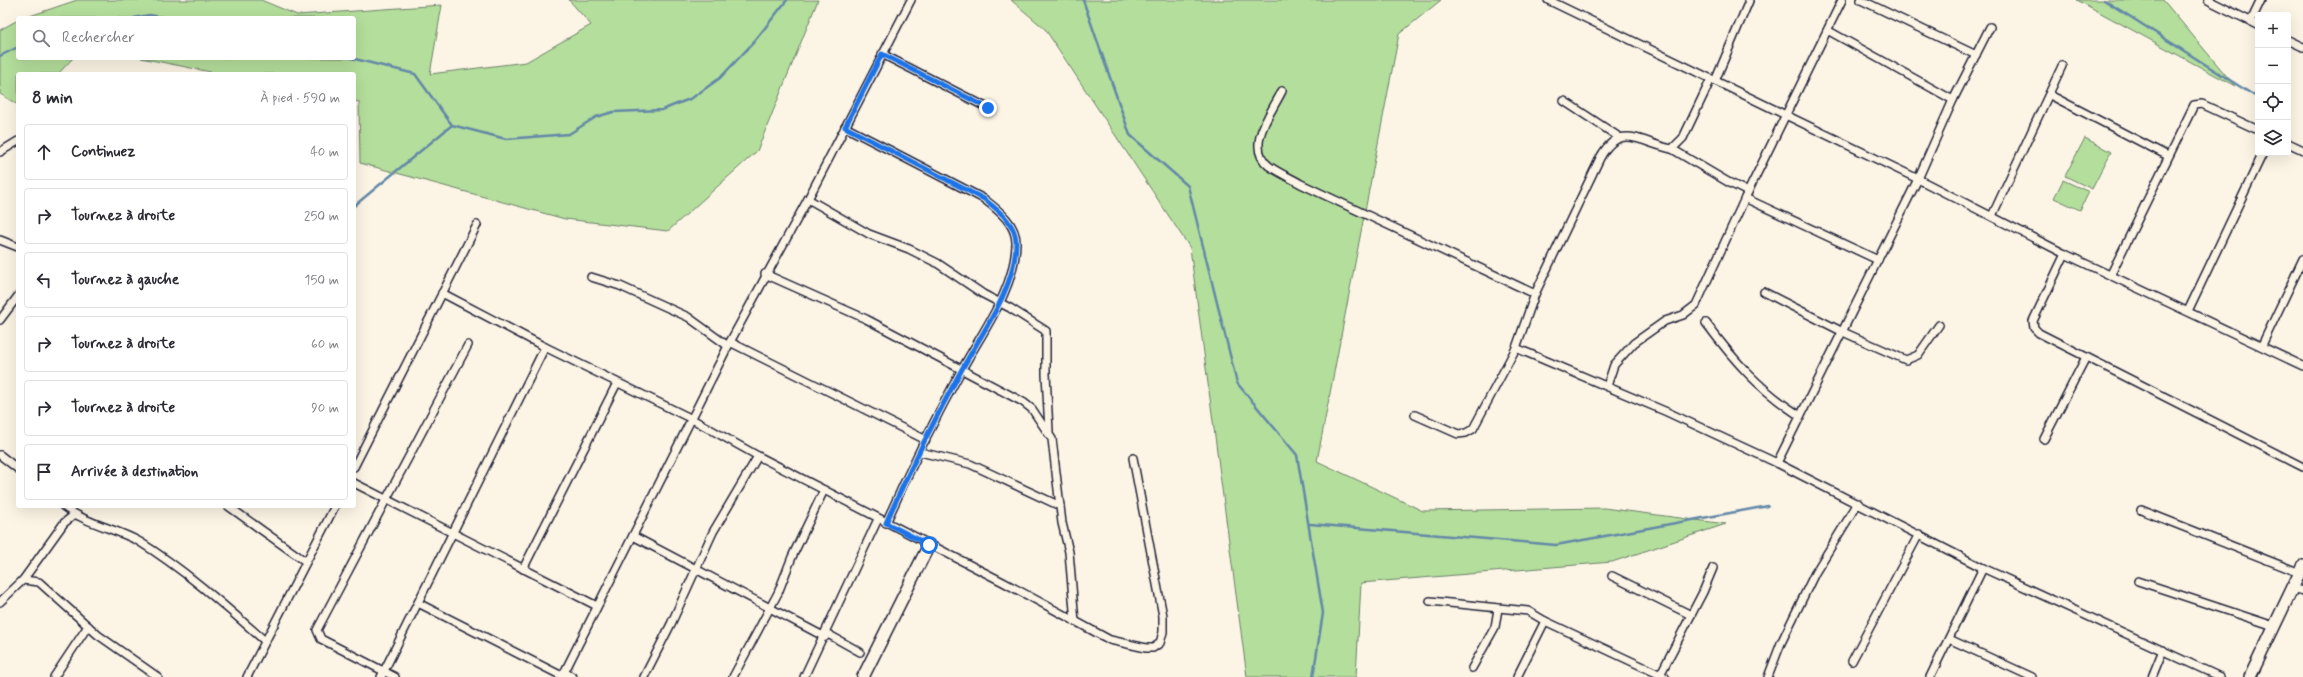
<!DOCTYPE html>
<html lang="fr">
<meta charset="utf-8">
<style>
body{margin:0;font-family:Mynerve,sans-serif;background:#f2f2f3;color:#2b2b33}
.controls{position:absolute;right:12px;top:12px;display:grid;overflow:hidden;border-radius:4px;box-shadow:0 4px 16px #0002}
.controls button{width:36px;height:36px;display:grid;place-items:center;padding:0;border:0;border-bottom:1px solid #e1e1e2;background:#fff;color:#2b2b33;font:20px sans-serif}
.stop{position:absolute;width:12px;height:12px;margin:-9px;border:3px solid #1a73e8;border-radius:50%;background:#fff}
.stop.end{background:#1a73e8;border-color:#fff;box-shadow:0 1px 4px #0008}
.list{margin:0;padding:0;list-style:none}
h2{display:flex;justify-content:space-between;align-items:center;height:52px;margin:0;padding:0 16px;font-size:17px}
h2 small{font-size:13px;font-weight:400;color:#7c7c81}
.list li{display:grid;grid-template-columns:26px 1fr auto;gap:12px;align-items:center;box-sizing:border-box;height:56px;margin:0 8px 8px;padding:0 8px;border:1px solid #e1e1e2;border-radius:4px}
.list b{display:block;font-size:15px;white-space:nowrap}
.list em{font-size:13px;font-style:normal;color:#7c7c81}
.icon{flex:none;width:22px;height:22px;fill:none;stroke:currentColor;stroke-width:2;stroke-linecap:round;stroke-linejoin:round}
.map{position:relative;flex:none;width:2303px;height:677px;overflow:hidden}
.search{position:absolute;background:#fff;box-shadow:0 4px 16px #0002;left:16px;top:16px;width:340px;height:44px;display:flex;align-items:center;gap:10px;box-sizing:border-box;padding:0 14px;border-radius:4px;color:#7c7c81;font-size:15px}
.panel{position:absolute;background:#fff;box-shadow:0 4px 16px #0002;left:16px;top:72px;width:340px;height:436px;border-radius:4px}
.map>svg:first-child{display:block}
.green{fill:#b4de9b;stroke:#6b806b}
.lines{fill:none;stroke-linecap:round;stroke-linejoin:round}
.stream{stroke:#6388a8;stroke-width:2.5}
.street-casing{stroke:#22223b;stroke-width:10}
.secondary-casing{stroke:#22223b;stroke-width:14}
.street{stroke:#fcf5e5;stroke-width:7}
.secondary{stroke:#fcf5e5;stroke-width:11}
.route{stroke:#1a73e8;stroke-width:5}
</style>
<div class="map">
<svg width="2303" height="677" viewBox="0 0 2303 677">
<rect width="100%" height="100%" fill="#fcf5e5"/>
<filter id="ink" filterUnits="userSpaceOnUse"><feTurbulence type="fractalNoise" baseFrequency=".025" numOctaves="2"/><feDisplacementMap in="SourceGraphic" scale="8" xChannelSelector="R" yChannelSelector="G"/><feConvolveMatrix kernelMatrix="1 2 1 2 8 2 1 2 1" color-interpolation-filters="sRGB"/></filter>
<g filter="url(#ink)">
<g class="green">
<path d="M 77,0 L 261,0 L 297,15 L 442,5 L 430,74 L 526,62 L 591,25 L 569,0 L 818,0 L 757,151 L 668,231 L 565,219 L 360,163 L 359,102 L 354,101 L 354,74 L 221,74 L 141,58 L 354,58 L 354,18 L 24,18 Z"/>
<path d="M 1011,0 L 1441,0 L 1399,34 L 1317,461 L 1423,511 L 1604,508 L 1726,524 L 1612,562 L 1361,583 L 1356,677 L 1247,677 L 1190,248 L 1045,29 Z"/>
<path d="M 2077,0 L 2163,0 L 2235,86 Z"/>
<path d="M 18,20 L 18,58 L 73,58 L 58,74 L 18,74 L 18,105 L 0,94 L 0,30 Z"/>
<path d="M 2085,138 L 2111,152 L 2092,189 L 2065,176 Z"/>
<path d="M 2063,180 L 2089,192 L 2080,210 L 2054,198 Z"/>
</g>
<g class="lines">
<g class="stream">
<path d="M 1083,0 L 1130,135 L 1188,186 L 1237,383 L 1297,455 L 1323,613 L 1313,677"/>
<path d="M 2104,0 L 2258,98"/>
<path d="M 134,18 L 149,15 L 168,18"/>
<path d="M 0,56 L 18,47"/>
<path d="M 351,58 L 415,74 L 452,125 L 506,139 L 569,134 L 596,117 L 613,112 L 662,110 L 692,98 L 720,78 L 753,43 L 787,0"/>
<path d="M 354,206 L 452,125"/>
<path d="M 1310,524 L 1556,545 L 1768,506"/>
</g>
<g class="street-casing">
<g id="street">
<path d="M 1548,0 L 1918,179 L 2065,254 L 2303,366"/>
<path d="M 1861,0 L 1976,55"/>
<path d="M 2208,0 L 2258,25"/>
<path d="M 2251,21 L 2261,0"/>
<path d="M 1829,31 L 1953,100"/>
<path d="M 2288,40 L 2303,47"/>
<path d="M 882,54 L 988,108"/>
<path d="M 1715,81 L 1749,1 L 1748,0"/>
<path d="M 1282,91 C 1272,112 1244,146 1269,166 C 1279,173 1291,178 1301,184 L 1535,294 L 1516,348 L 1473,429 L 1466,433 L 1458,434 L 1415,415"/>
<path d="M 2050,95 L 2168,156"/>
<path d="M 1564,101 L 1619,137"/>
<path d="M 845,127 L 984,199 C 998,210 1017,224 1016,244 C 1015,290 982,332 961,371 C 934,420 909,471 886,523"/>
<path d="M 2288,143 L 2303,150"/>
<path d="M 1672,149 L 1728,182 L 1748,192"/>
<path d="M 0,152 L 18,141"/>
<path d="M 1745,198 L 1878,260"/>
<path d="M 808,199 L 869,234 L 909,249 L 937,263 L 983,294 L 1010,308 L 1046,331 L 1046,374 L 1049,431"/>
<path d="M 1992,216 L 2062,66"/>
<path d="M 0,240 L 18,247"/>
<path d="M 2065,254 L 2033,321 L 2034,328 L 2039,333 L 2303,467"/>
<path d="M 765,274 L 866,319 L 1023,402 L 1032,409 L 1052,439 L 1062,523 L 1069,552 L 1075,622"/>
<path d="M 2111,274 L 2194,105 L 2202,104 L 2258,130"/>
<path d="M 591,277 L 620,286 L 688,317 L 728,346"/>
<path d="M 1764,292 L 1843,332 L 1906,360 L 1918,355 L 1939,325"/>
<path d="M 442,293 L 545,347 L 692,419 L 758,456 L 1003,582 L 1110,640 L 1146,648 L 1153,648 L 1160,643 L 1163,632 L 1163,616 L 1133,458"/>
<path d="M 1535,294 L 1600,158 C 1620,121 1641,143 1672,149 L 1683,138 L 1711,79"/>
<path d="M 2188,311 L 2263,153"/>
<path d="M 0,320 L 18,296"/>
<path d="M 1706,323 C 1735,362 1759,389 1800,416"/>
<path d="M 730,342 L 926,440"/>
<path d="M 2262,345 L 2303,259"/>
<path d="M 1516,348 L 1667,412 L 1777,463 L 1983,568 L 2220,677"/>
<path d="M 1607,386 L 1614,365 L 1634,343 L 1665,321 L 1683,315 L 1696,305 L 1745,198 L 1842,0"/>
<path d="M 2044,439 L 2086,357"/>
<path d="M 920,452 L 970,464 L 1060,506"/>
<path d="M 0,455 L 18,469"/>
<path d="M 1777,463 L 1918,179 L 1953,100 L 1990,27"/>
<path d="M 354,467 L 477,225"/>
<path d="M 354,483 L 597,606"/>
<path d="M 63,506 C 86,524 115,528 140,542 C 185,570 225,606 265,641"/>
<path d="M 228,506 L 305,561"/>
<path d="M 2141,510 L 2300,573"/>
<path d="M 74,515 L 64,523 L 23,580 L 39,582 L 98,635 L 158,677"/>
<path d="M 633,536 L 825,637"/>
<path d="M 523,569 L 617,383"/>
<path d="M 1612,576 L 1691,615"/>
<path d="M 2138,581 L 2274,626"/>
<path d="M 2292,588 L 2303,591"/>
<path d="M 1430,601 L 1528,611 L 1545,621"/>
<path d="M 0,602 L 23,580"/>
<path d="M 418,603 L 562,676"/>
<path d="M 826,633 L 860,652"/>
<path d="M 1949,639 L 2032,677"/>
<path d="M 1852,661 L 1919,534"/>
<path d="M 1472,668 L 1495,627 L 1498,609"/>
<path d="M 564,672 L 573,677"/>
<path d="M 1660,675 L 1703,592 L 1713,568"/>
<path d="M 54,677 L 88,626"/>
<path d="M 247,677 L 335,506"/>
<path d="M 381,677 L 545,347"/>
<path d="M 395,677 L 321,639 L 317,630 L 468,345"/>
<path d="M 562,677 L 730,342 L 808,199 L 911,0"/>
<path d="M 644,677 L 671,624 L 713,532 L 758,456"/>
<path d="M 733,677 L 778,593 L 792,557 L 824,490"/>
<path d="M 804,677 L 878,519"/>
<path d="M 1517,677 L 1545,621 L 1665,677"/>
<path d="M 1768,677 L 1781,643 L 1815,573 L 1858,503"/>
<path d="M 1930,677 L 1983,568"/>
<path d="M 2152,677 L 2163,650"/>
</g>
</g>
<g class="secondary-casing">
<g id="secondary">
<path d="M 863,677 L 929,545"/>
<path d="M 2250,677 L 2303,566"/>
</g>
</g>
<use href="#street" class="street"/>
<use href="#secondary" class="secondary"/>
</g>
</g>
<g class="lines" filter="url(#ink)">
<path class="route" d="M 929,545 L 886,523 C 909,471 934,420 961,371 C 982,332 1015,290 1016,244 C 1017,224 998,210 984,199 L 845,127 L 882,54 L 988,108"/>
</g>
</svg>
<div class="controls">
<button>+</button>
<button>−</button>
<button><svg class="icon" aria-label="locate" viewBox="0 0 24 24"><circle cx="12" cy="12" r="6"/><path d="M12 2v4M12 18v4M2 12h4M18 12h4"/></svg></button>
<button><svg class="icon" aria-label="layers" viewBox="0 0 24 24"><path d="M12 4l9 5-9 5-9-5zM3 14l9 5 9-5"/></svg></button>
</div>
<div class="stop" style="left:929px;top:545px"></div>
<div class="stop end" style="left:988px;top:108px"></div>
<div class="search"><svg class="icon" aria-label="search" viewBox="0 0 24 24"><circle cx="10" cy="10" r="6"/><path d="M15 15l6 6"/></svg>Rechercher</div>
<section class="panel">
<h2>8 min<small>À pied · 590 m</small></h2>
<ul class="list">
<li><svg class="icon" aria-label="ahead" viewBox="0 0 24 24"><path d="M12 20V5M6 11l6-6 6 6"/></svg><div><b>Continuez</b></div><em>40 m</em></li>
<li><svg class="icon" aria-label="right" viewBox="0 0 24 24"><path d="M7 20v-9h11M14 6l5 5-5 5"/></svg><div><b>Tournez à droite</b></div><em>250 m</em></li>
<li><svg class="icon" aria-label="left" viewBox="0 0 24 24"><path d="M17 20v-9H6M10 6l-5 5 5 5"/></svg><div><b>Tournez à gauche</b></div><em>150 m</em></li>
<li><svg class="icon" aria-label="right" viewBox="0 0 24 24"><path d="M7 20v-9h11M14 6l5 5-5 5"/></svg><div><b>Tournez à droite</b></div><em>60 m</em></li>
<li><svg class="icon" aria-label="right" viewBox="0 0 24 24"><path d="M7 20v-9h11M14 6l5 5-5 5"/></svg><div><b>Tournez à droite</b></div><em>90 m</em></li>
<li><svg class="icon" aria-label="arrive" viewBox="0 0 24 24"><path d="M6 21V4h12l-3 4 3 4H6"/></svg><div><b>Arrivée à destination</b></div></li>
</ul>
</section>
</div>
